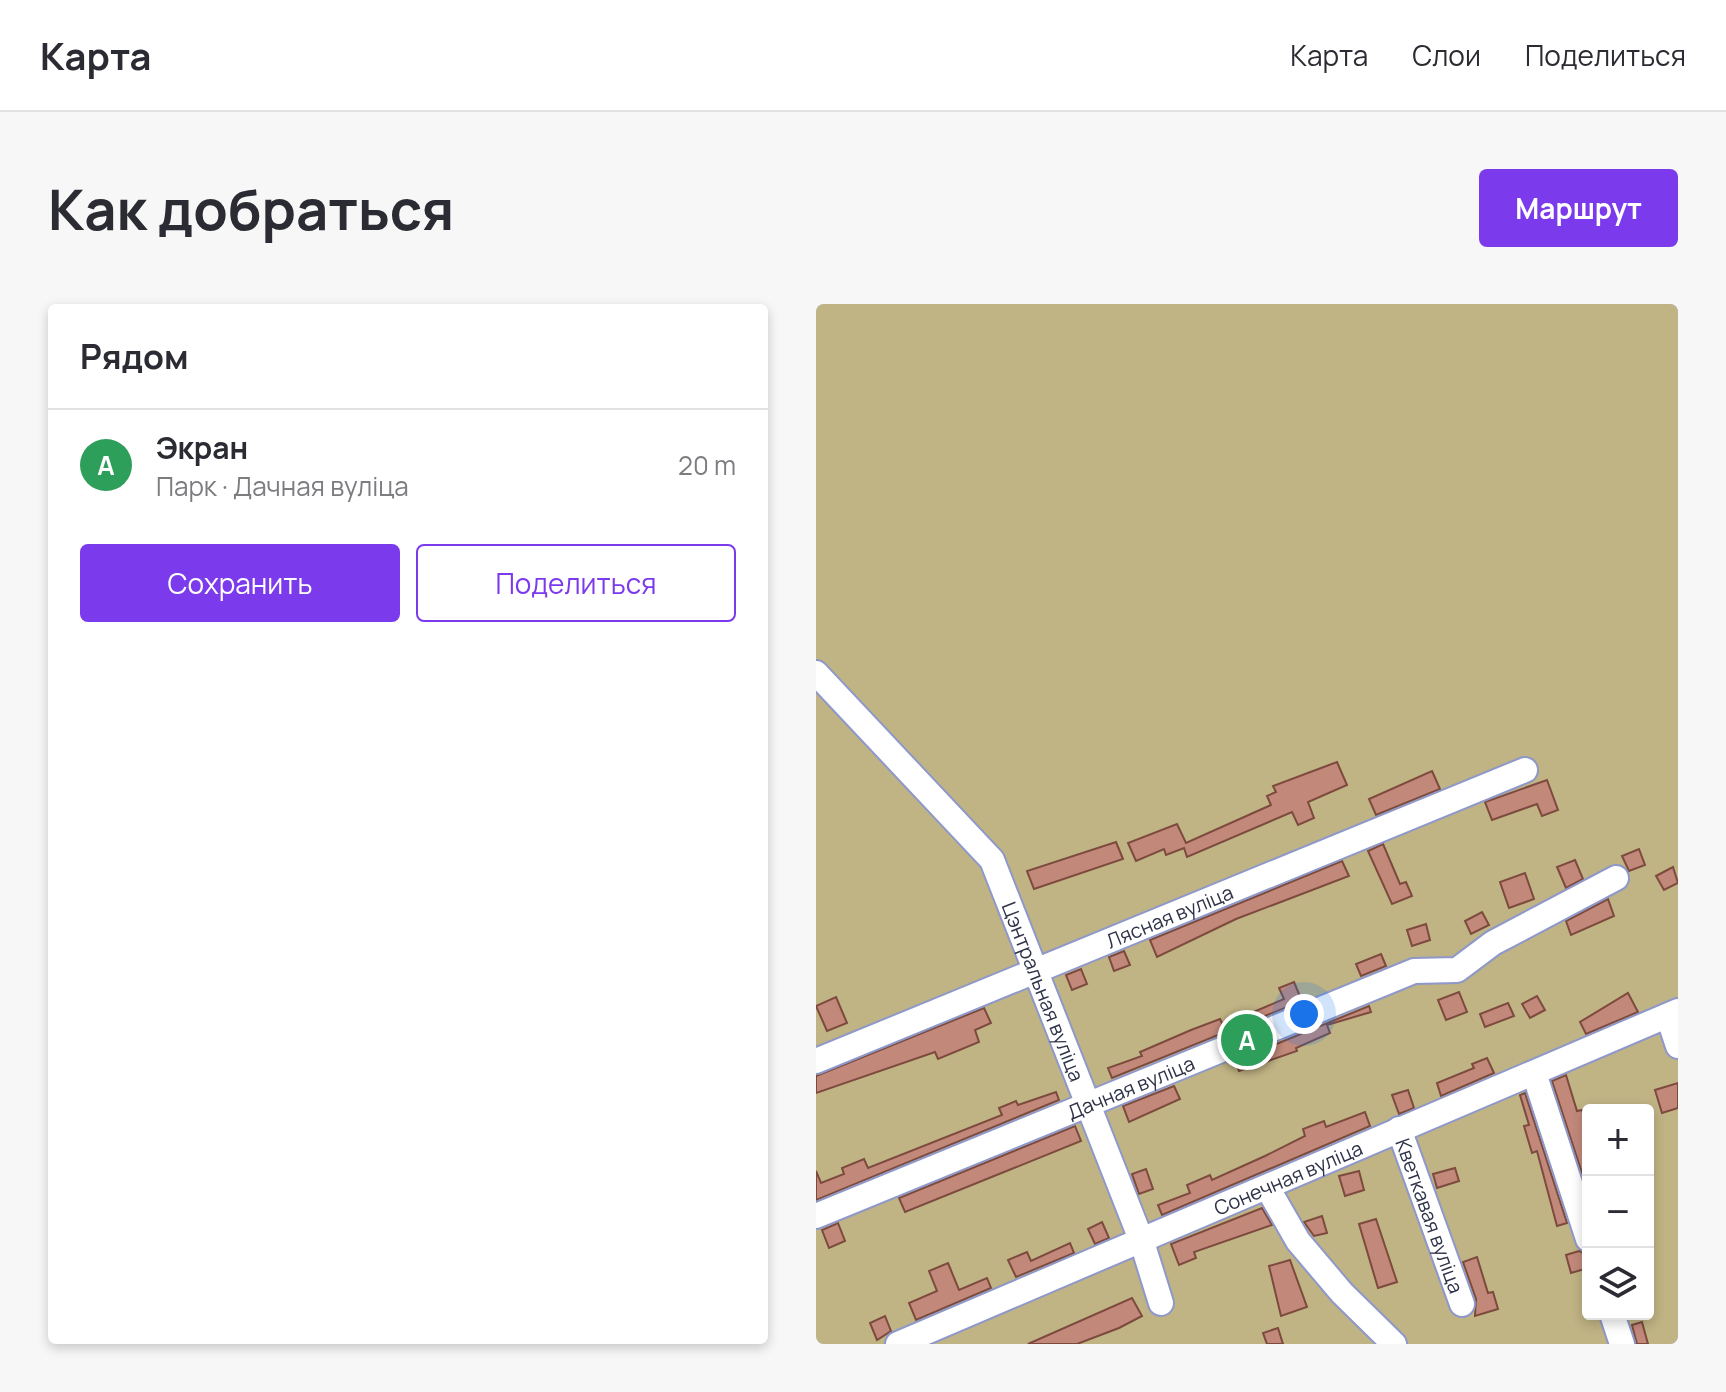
<!DOCTYPE html>
<html lang="ru">
<meta charset="utf-8">
<style>
body{margin:0;font-family:Manrope,sans-serif;background:#f7f7f7;color:#2b2b33}
.controls{position:absolute;right:24px;bottom:24px;display:grid;overflow:hidden;border-radius:8px;box-shadow:0 4px 12px #0003}
.controls button{width:72px;height:72px;display:grid;place-items:center;padding:0;border:0;border-bottom:2px solid #e1e1e2;background:#fff;color:#2b2b33;font:40px sans-serif}
.you{position:absolute;left:488px;top:710px;width:28px;height:28px;margin:-20px;border:6px solid #fff;border-radius:50%;background:#1a73e8;box-shadow:0 0 0 12px #1a73e833}
.badge{display:grid;place-items:center;width:52px;height:52px;border-radius:50%;background:#7c3aed;color:#fff;font-size:26px;font-weight:700}
.pin{position:absolute;translate:-50% -50%;border:4px solid #fff;box-shadow:0 2px 8px #0006}
.list{margin:0;padding:0;list-style:none}
h2{display:flex;justify-content:space-between;align-items:center;height:104px;margin:0;padding:0 32px;font-size:34px}
h2 small{font-size:26px;font-weight:400;color:#7c7c81}
.list li{display:grid;grid-template-columns:52px 1fr auto;gap:24px;align-items:center;box-sizing:border-box;height:112px;padding:0 32px;border-top:2px solid #e1e1e2}
.list b{display:block;font-size:30px;white-space:nowrap}
.list p{margin:0;font-size:26px;white-space:nowrap;color:#7c7c81}
.list em{font-size:26px;font-style:normal;color:#7c7c81}
.actions{display:flex;gap:16px;padding:24px 32px}
.actions a{flex:1;padding:18px 0;border:2px solid #7c3aed;border-radius:8px;text-align:center;font-size:28px;color:#7c3aed}
.actions .main{background:#7c3aed;color:#fff}
.icon{flex:none;width:44px;height:44px;fill:none;stroke:currentColor;stroke-width:2;stroke-linecap:round;stroke-linejoin:round}
.map{position:relative;flex:none;width:862px;height:1040px;overflow:hidden;border-radius:8px}
header{display:flex;align-items:center;gap:48px;box-sizing:border-box;height:112px;padding:0 40px;background:#fff;border-bottom:2px solid #e1e1e2}
header strong{font-size:38px}
nav{display:flex;gap:44px;margin-inline-start:auto;font-size:28px}
.intro{display:flex;align-items:center;justify-content:space-between;box-sizing:border-box;height:192px;padding:0 48px}
h1{margin:0;font-size:56px}
.button{padding:20px 36px;border-radius:8px;background:#7c3aed;color:#fff;font-size:28px;font-weight:700}
main{display:flex;gap:48px;padding:0 48px}
aside{flex:1;background:#fff;border-radius:8px;box-shadow:0 4px 12px #0003}
.map>svg:first-child{display:block}
.green{fill:#c0b384;fill-rule:evenodd}
.building{fill:#c2897b;stroke:#7d4a3e;stroke-width:2}
.lines{fill:none;stroke-linecap:round;stroke-linejoin:round}
.minor-casing{stroke:#8e98c9;stroke-width:28}
.minor{stroke:#fff;stroke-width:24}
.labels{text-anchor:middle;dominant-baseline:central;stroke-width:6;stroke-linejoin:round;paint-order:stroke}
.street-label{font-size:20px;fill:#2f3348;stroke:#f6f7fc}
</style>
<header>
<strong>Карта</strong>
<nav><a>Карта</a><a>Слои</a><a>Поделиться</a></nav>
</header>
<div class="intro"><h1>Как добраться</h1><a class="button">Маршрут</a></div>
<main>
<aside>
<h2>Рядом<small></small></h2>
<ul class="list">
<li><span class="badge" style="background:#2e9e5b">A</span><div><b>Экран</b><p>Парк · Дачная вуліца</p></div><em>20 m</em></li>
</ul>
<div class="actions"><a class="main">Сохранить</a><a>Поделиться</a></div>
</aside>
<div class="map">
<svg width="862" height="1040" viewBox="0 0 862 1040">
<rect width="100%" height="100%" fill="#cad4fe"/>
<path class="green" d="M 0,0 L 862,0 L 862,1040 L 0,1040 ZM 772,806 L 832,806 L 832,1010 L 772,1010 Z"/>
<g class="building">
<path d="M 521,458 L 531,481 L 492,498 L 498,514 L 482,521 L 476,508 L 371,553 L 368,544 L 350,551 L 348,545 L 320,557 L 312,539 L 361,520 L 370,539 L 455,501 L 451,492 L 460,488 L 457,482 Z"/>
<path d="M 616,467 L 624,485 L 560,511 L 553,495 Z"/>
<path d="M 731,476 L 742,506 L 726,512 L 721,500 L 676,516 L 669,498 Z"/>
<path d="M 300,538 L 307,555 L 218,585 L 211,567 Z"/>
<path d="M 567,540 L 584,580 L 590,578 L 596,592 L 576,600 L 552,547 Z"/>
<path d="M 823,545 L 829,561 L 813,567 L 806,552 Z"/>
<path d="M 759,556 L 767,575 L 750,584 L 741,563 Z"/>
<path d="M 526,557 L 533,572 L 420,615 L 341,653 L 334,636 Z"/>
<path d="M 857,563 L 862,579 L 848,586 L 840,572 Z"/>
<path d="M 709,569 L 718,595 L 693,604 L 684,578 Z"/>
<path d="M 792,595 L 798,612 L 755,631 L 750,617 Z"/>
<path d="M 666,608 L 673,621 L 655,630 L 649,617 Z"/>
<path d="M 610,620 L 614,636 L 596,642 L 591,626 Z"/>
<path d="M 308,647 L 314,661 L 298,667 L 293,653 Z"/>
<path d="M 565,650 L 570,662 L 545,672 L 540,660 Z"/>
<path d="M 265,665 L 271,680 L 256,686 L 250,671 Z"/>
<path d="M 478,678 L 486,697 L 296,774 L 292,764 L 326,752 L 324,748 L 375,726 L 404,715 L 407,721 L 468,695 L 463,684 Z"/>
<path d="M 643,688 L 651,708 L 630,716 L 622,696 Z"/>
<path d="M 812,689 L 822,708 L 770,730 L 764,718 Z"/>
<path d="M 721,692 L 729,706 L 714,714 L 706,700 Z"/>
<path d="M 20,693 L 31,719 L 11,727 L 0,702 Z"/>
<path d="M 692,699 L 698,712 L 669,723 L 664,710 Z"/>
<path d="M 553,702 L 555,708 L 511,721 L 514,729 L 480,744 L 481,747 L 423,767 L 419,757 Z"/>
<path d="M 168,704 L 175,719 L 159,726 L 163,738 L 122,755 L 119,748 L 0,789 L 0,772 Z"/>
<path d="M 671,754 L 678,769 L 625,792 L 621,779 L 658,764 L 656,760 Z"/>
<path d="M 750,771 L 761,807 L 766,806 L 772,826 L 772,867 L 766,869 L 736,777 Z"/>
<path d="M 862,779 L 862,804 L 846,809 L 839,786 Z"/>
<path d="M 358,782 L 364,795 L 313,818 L 307,802 Z"/>
<path d="M 592,786 L 598,804 L 583,810 L 576,791 Z"/>
<path d="M 240,788 L 243,796 L 0,896 L 0,867 L 5,879 L 28,870 L 26,864 L 48,855 L 52,864 L 186,811 L 183,804 L 200,797 L 202,801 Z"/>
<path d="M 709,789 L 751,919 L 741,922 L 721,847 L 716,849 L 708,822 L 713,821 L 704,791 Z"/>
<path d="M 549,808 L 554,822 L 346,911 L 342,901 L 374,889 L 371,881 L 394,871 L 396,876 L 449,852 L 489,832 L 487,825 L 508,817 L 510,823 Z"/>
<path d="M 259,822 L 265,837 L 89,908 L 83,894 Z"/>
<path d="M 639,864 L 643,877 L 621,884 L 617,870 Z"/>
<path d="M 330,865 L 337,885 L 323,890 L 316,870 Z"/>
<path d="M 543,867 L 548,886 L 529,892 L 523,872 Z"/>
<path d="M 446,904 L 456,921 L 378,948 L 380,954 L 363,961 L 355,940 Z"/>
<path d="M 506,912 L 511,929 L 498,932 L 488,918 Z"/>
<path d="M 560,915 L 581,978 L 562,984 L 543,920 Z"/>
<path d="M 286,918 L 293,934 L 279,940 L 272,925 Z"/>
<path d="M 22,919 L 29,937 L 13,944 L 6,926 Z"/>
<path d="M 254,939 L 258,949 L 200,973 L 192,956 L 211,948 L 215,957 Z"/>
<path d="M 763,947 L 768,949 L 772,964 L 755,969 L 750,951 Z"/>
<path d="M 661,953 L 672,989 L 677,988 L 682,1005 L 659,1012 L 660,995 L 647,958 Z"/>
<path d="M 474,956 L 491,1003 L 465,1012 L 453,962 Z"/>
<path d="M 132,959 L 143,986 L 171,974 L 175,984 L 100,1016 L 93,999 L 121,987 L 113,967 Z"/>
<path d="M 316,994 L 326,1012 L 303,1024 L 261,1040 L 212,1040 Z"/>
<path d="M 69,1012 L 75,1027 L 61,1036 L 54,1019 Z"/>
<path d="M 826,1018 L 832,1040 L 821,1040 L 816,1021 Z"/>
<path d="M 462,1024 L 467,1040 L 451,1040 L 447,1029 Z"/>
</g>
<g class="lines">
<g class="minor-casing">
<g id="minor">
<path id="s1" d="M 0,369 L 176,556 L 326,938 L 345,999"/>
<path d="M 852,712 L 862,742"/>
<path id="s2" d="M 0,757 L 709,466"/>
<path d="M 718,769 L 772,935"/>
<path id="s3" d="M 583,825 L 646,1000"/>
<path d="M 451,883 L 482,937 L 526,989 L 578,1040"/>
<path id="s4" d="M 0,912 L 598,667 L 641,666 L 677,639 L 800,574"/>
<path d="M 796,1010 L 806,1040"/>
<path id="s5" d="M 82,1040 L 862,707"/>
</g>
</g>
<use href="#minor" class="minor"/>
</g>
<g class="labels">
<g class="street-label">
<text stroke="none"><textPath href="#s2" startOffset="382">Лясная вуліца</textPath></text>
<text stroke="none"><textPath href="#s1" startOffset="398">Цэнтральная вуліца</textPath></text>
<text stroke="none"><textPath href="#s4" startOffset="340">Дачная вуліца</textPath></text>
<text stroke="none"><textPath href="#s5" startOffset="424">Сонечная вуліца</textPath></text>
<text stroke="none"><textPath href="#s3" startOffset="92">Кветкавая вуліца</textPath></text>
</g>
</g>
</svg>
<div class="controls">
<button>+</button>
<button>−</button>
<button><svg class="icon" aria-label="layers" viewBox="0 0 24 24"><path d="M12 4l9 5-9 5-9-5zM3 14l9 5 9-5"/></svg></button>
</div>
<div class="you"></div>
<div class="pin badge" style="left:431px;top:736px;background:#2e9e5b">A</div>
</div>
</main>
